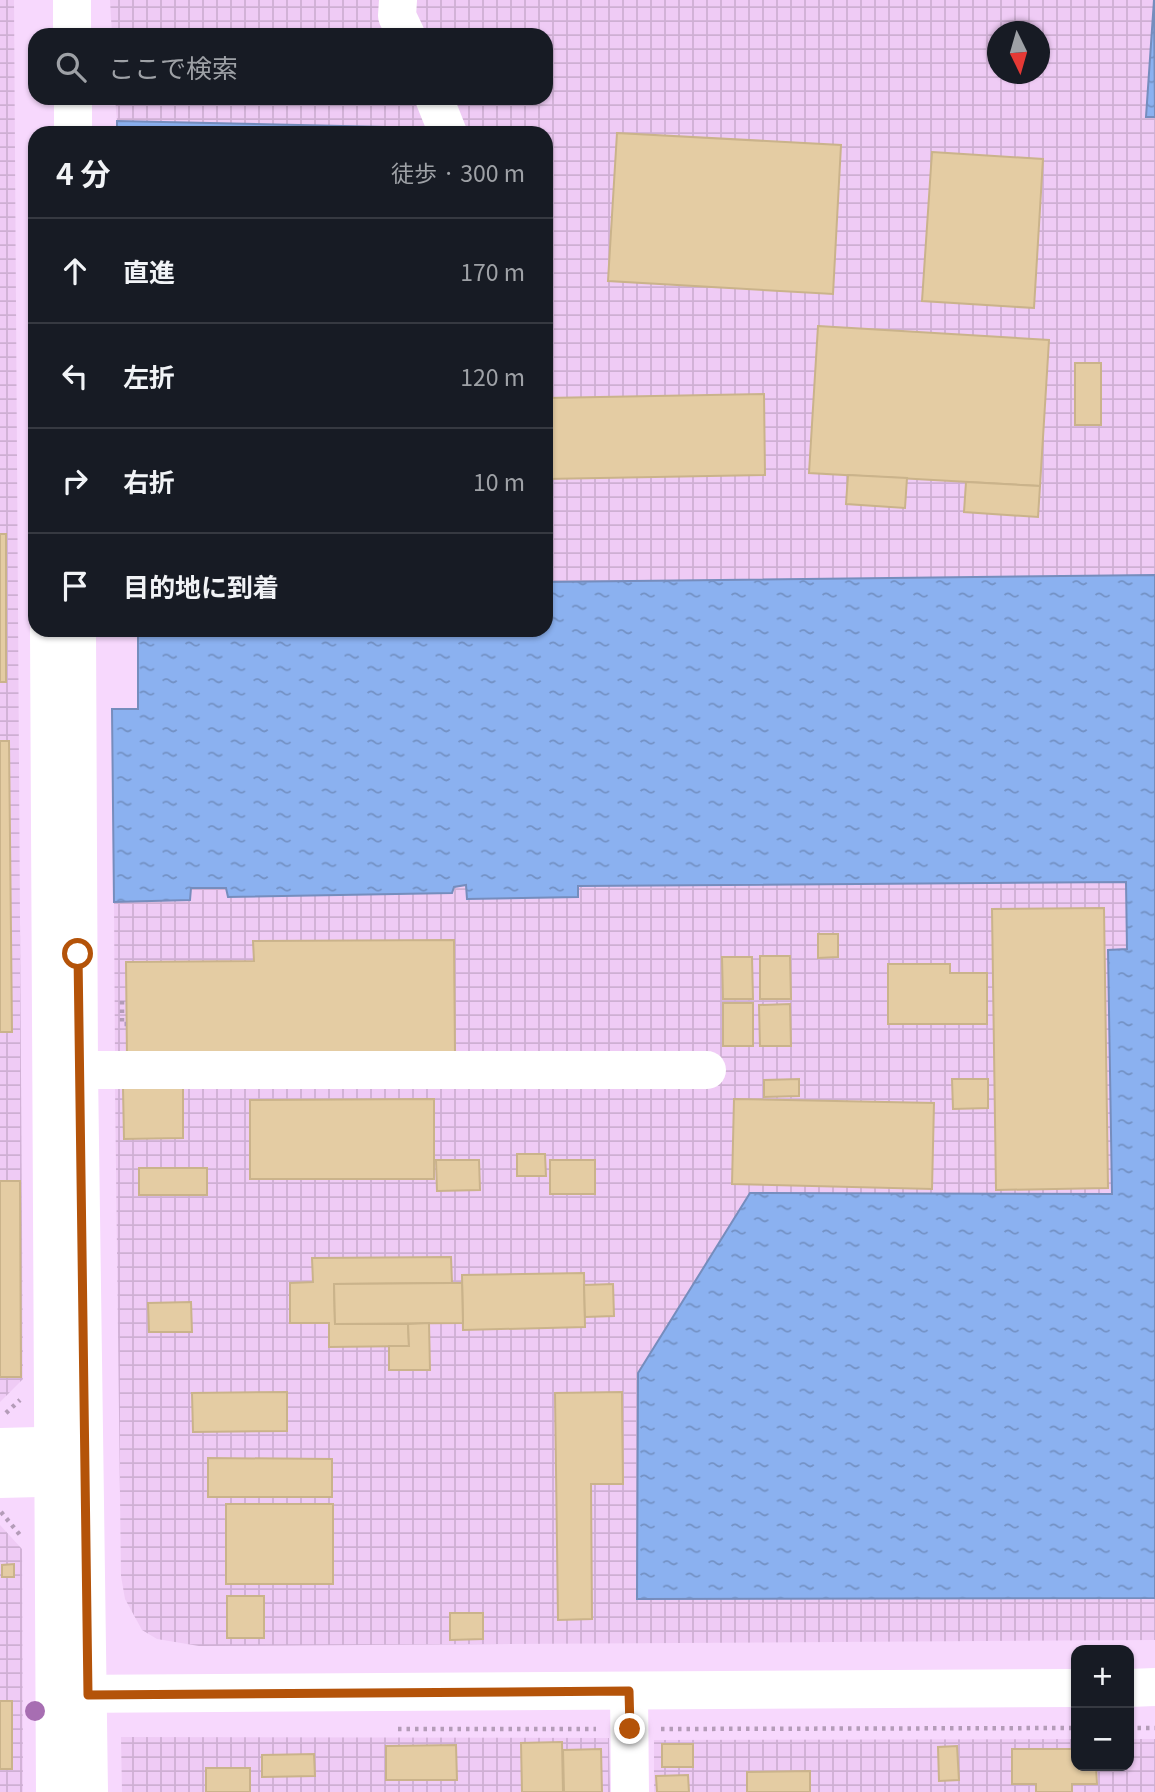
<!DOCTYPE html>
<html lang="ja">
<meta charset="utf-8">
<style>
body{margin:0;font-family:Georgia,"Noto Sans JP",serif;background:#20242c;color:#f1f3f6}
.controls{position:absolute;right:21px;bottom:21px;display:grid;overflow:hidden;border-radius:14px;box-shadow:0 2px 5px #0004}
.controls button{width:63px;height:63px;display:grid;place-items:center;padding:0;border:0;border-bottom:2px solid #363941;background:#171b24;color:#f1f3f6;font:35px sans-serif}
.compass{position:absolute;left:987px;top:21px;width:63px;height:63px;border-radius:50%;background:#171b24;box-shadow:0 2px 5px #0004;rotate:175deg}
.stop{position:absolute;width:21px;height:21px;margin:-16px;border:5px solid #b45309;border-radius:50%;background:#fff}
.stop.end{background:#b45309;border-color:#fff;box-shadow:0 2px 7px #0008}
.list{margin:0;padding:0;list-style:none}
h2{display:flex;justify-content:space-between;align-items:center;height:91px;margin:0;padding:0 28px;font-size:30px}
h2 small{font-size:23px;font-weight:400;color:#9ea1a6}
.list li{display:grid;grid-template-columns:46px 1fr auto;gap:21px;align-items:center;box-sizing:border-box;height:105px;padding:0 28px;border-top:2px solid #363941}
.list b{display:block;font-size:26px;white-space:nowrap}
.list em{font-size:23px;font-style:normal;color:#9ea1a6}
.icon{flex:none;width:38px;height:38px;fill:none;stroke:currentColor;stroke-width:2;stroke-linecap:round;stroke-linejoin:round}
.map{position:relative;flex:none;width:1155px;height:1792px;overflow:hidden}
.search{position:absolute;background:#171b24;box-shadow:0 2px 5px #0004;left:28px;top:28px;width:525px;height:77px;display:flex;align-items:center;gap:18px;box-sizing:border-box;padding:0 24px;border-radius:21px;color:#9ea1a6;font-size:26px}
.panel{position:absolute;background:#171b24;box-shadow:0 2px 5px #0004;left:28px;top:126px;width:525px;height:511px;border-radius:21px}
.map>svg:first-child{display:block}
.industrial{fill:url(#industrial-grid);fill-rule:evenodd}
.water{fill:url(#water-ripples);stroke:#768dbd;stroke-width:2}
.building{fill:#e4cca3;stroke:#cab38b;stroke-width:2}
.lines{fill:none;stroke-linecap:round;stroke-linejoin:round}
.path{stroke:#b49cb8;stroke-width:4.5;stroke-dasharray:3.5 5;stroke-linecap:butt}
.minor{stroke:#fff;stroke-width:38}
.tree{fill:#a76eb2}
.route{stroke:#b45309;stroke-width:9}
</style>
<div class="map">
<svg width="1155" height="1792" viewBox="0 0 1155 1792">
<defs>
<pattern id="industrial-grid" width="8" height="8" patternUnits="userSpaceOnUse" patternTransform="scale(1.75)"><rect width="8" height="8" fill="#efcbf5"/><path d="M0 4h8M4 0v8" fill="none" stroke="#ceafd3"/></pattern>
<pattern id="water-ripples" width="26" height="14" patternUnits="userSpaceOnUse" patternTransform="scale(1.75)"><rect width="26" height="14" fill="#8bb1f0"/><path d="M2 4q2-2 4 0t4 0M15 11q2-2 4 0t4 0" fill="none" stroke="#7391c4"/></pattern>
</defs>
<rect width="100%" height="100%" fill="#f7d8fd"/>
<g class="industrial">
<path d="M 0,0 L 14,0 L 23,1379 L 0,1402 Z"/>
<path d="M 110,0 L 1154,0 L 1146,117 L 1155,117 L 1155,575 L 546,582 L 546,133 L 431,133 L 430,128 L 117,121 L 115,98 L 546,98 L 546,35 L 112,35 ZM 998,32 L 1040,32 L 1040,74 L 998,74 Z"/>
<path d="M 1126,882 L 1127,950 L 1108,951 L 1112,1195 L 750,1193 L 638,1373 L 637,1598 L 1155,1598 L 1155,1640 L 199,1646 L 157,1639 L 142,1630 L 125,1599 L 121,1576 L 115,1086 L 719,1081 L 719,1055 L 115,1058 L 114,902 L 189,900 L 191,888 L 227,888 L 229,897 L 452,893 L 454,887 L 467,885 L 468,899 L 578,896 L 578,886 Z"/>
<path d="M 0,1525 L 22,1549 L 23,1792 L 0,1792 Z"/>
<path d="M 121,1737 L 609,1738 L 610,1792 L 122,1792 Z"/>
<path d="M 1076,1739 L 1076,1766 L 1129,1766 L 1129,1739 L 1155,1739 L 1155,1792 L 654,1792 L 654,1740 Z"/>
</g>
<g class="water">
<path d="M 1154,0 L 1155,117 L 1146,117 Z"/>
<path d="M 117,121 L 430,128 L 431,133 L 117,133 Z"/>
<path d="M 1155,575 L 1155,1598 L 637,1599 L 638,1373 L 750,1193 L 1112,1194 L 1108,950 L 1127,949 L 1126,882 L 578,886 L 578,897 L 467,899 L 466,885 L 454,887 L 452,893 L 228,897 L 226,888 L 191,888 L 190,900 L 114,902 L 112,709 L 138,709 L 138,630 L 546,630 L 546,582 Z"/>
</g>
<g class="building">
<path d="M 617,133 L 841,145 L 833,294 L 608,281 Z"/>
<path d="M 932,152 L 1043,159 L 1034,308 L 922,301 Z"/>
<path d="M 818,326 L 1049,340 L 1040,486 L 809,473 Z"/>
<rect x="1075" y="363" width="26" height="62"/>
<path d="M 764,394 L 765,475 L 546,479 L 546,398 Z"/>
<path d="M 848,475 L 907,478 L 905,508 L 846,504 Z"/>
<path d="M 966,482 L 1040,486 L 1038,517 L 964,512 Z"/>
<rect x="0" y="534" width="6" height="148"/>
<path d="M 0,741 L 9,741 L 12,1032 L 0,1032 Z"/>
<path d="M 1104,908 L 1108,1188 L 996,1190 L 992,909 Z"/>
<path d="M 818,934 L 838,934 L 838,957 L 818,958 Z"/>
<path d="M 454,940 L 455,1055 L 127,1058 L 126,962 L 254,961 L 253,941 Z"/>
<path d="M 760,956 L 790,956 L 791,999 L 760,999 Z"/>
<path d="M 722,957 L 752,957 L 753,999 L 723,999 Z"/>
<path d="M 888,964 L 950,964 L 950,973 L 987,973 L 987,1024 L 888,1024 Z"/>
<rect x="723" y="1003" width="30" height="43"/>
<path d="M 790,1004 L 791,1046 L 760,1046 L 759,1005 Z"/>
<path d="M 799,1079 L 799,1096 L 764,1097 L 764,1080 Z"/>
<path d="M 952,1079 L 988,1079 L 988,1108 L 953,1109 Z"/>
<path d="M 183,1087 L 183,1138 L 124,1139 L 123,1088 Z"/>
<path d="M 434,1099 L 434,1179 L 250,1179 L 250,1100 Z"/>
<path d="M 734,1099 L 934,1103 L 932,1189 L 732,1184 Z"/>
<path d="M 517,1154 L 545,1154 L 546,1176 L 517,1176 Z"/>
<path d="M 436,1160 L 479,1160 L 480,1190 L 437,1191 Z"/>
<rect x="550" y="1160" width="45" height="34"/>
<rect x="139" y="1168" width="68" height="27"/>
<path d="M 0,1181 L 20,1181 L 21,1377 L 0,1377 Z"/>
<path d="M 451,1257 L 452,1283 L 334,1284 L 335,1324 L 408,1324 L 409,1346 L 329,1347 L 329,1323 L 290,1323 L 290,1283 L 313,1282 L 312,1258 Z"/>
<path d="M 584,1273 L 585,1327 L 463,1330 L 462,1275 Z"/>
<path d="M 452,1283 L 462,1283 L 463,1323 L 335,1324 L 334,1284 Z"/>
<path d="M 613,1284 L 614,1316 L 585,1317 L 584,1285 Z"/>
<path d="M 191,1302 L 192,1332 L 149,1332 L 148,1303 Z"/>
<path d="M 429,1323 L 430,1370 L 389,1370 L 389,1346 L 409,1346 L 408,1324 Z"/>
<path d="M 287,1392 L 287,1431 L 193,1432 L 192,1393 Z"/>
<path d="M 622,1392 L 623,1484 L 591,1484 L 592,1619 L 558,1620 L 555,1393 Z"/>
<path d="M 208,1458 L 332,1459 L 332,1497 L 208,1497 Z"/>
<rect x="226" y="1504" width="107" height="80"/>
<path d="M 14,1564 L 14,1577 L 2,1577 L 2,1565 Z"/>
<rect x="227" y="1596" width="37" height="42"/>
<path d="M 450,1613 L 483,1613 L 483,1639 L 450,1640 Z"/>
<rect x="0" y="1701" width="12" height="68"/>
<path d="M 562,1742 L 563,1792 L 522,1792 L 521,1743 Z"/>
<rect x="662" y="1744" width="31" height="23"/>
<path d="M 456,1745 L 457,1780 L 386,1780 L 386,1746 Z"/>
<path d="M 957,1746 L 959,1780 L 939,1781 L 938,1747 Z"/>
<path d="M 601,1749 L 602,1792 L 564,1792 L 563,1750 Z"/>
<path d="M 1012,1749 L 1076,1749 L 1076,1766 L 1096,1766 L 1097,1784 L 1072,1784 L 1072,1792 L 1036,1792 L 1036,1784 L 1012,1784 Z"/>
<path d="M 314,1754 L 315,1776 L 262,1777 L 262,1755 Z"/>
<rect x="206" y="1768" width="44" height="24"/>
<path d="M 810,1771 L 810,1792 L 747,1792 L 747,1772 Z"/>
<path d="M 688,1775 L 689,1792 L 657,1792 L 656,1776 Z"/>
</g>
<g class="lines">
<g class="path">
<path d="M 122,1001 L 122,1024 L 126,1024"/>
<path d="M 6,1413 L 20,1400"/>
<path d="M 1,1512 L 20,1535"/>
<path d="M 1129,1728 L 1155,1728"/>
<path d="M 398,1729 L 596,1729"/>
<path d="M 661,1729 L 1076,1728"/>
</g>
<g class="minor">
<path d="M 72,0 L 72,35"/>
<path d="M 398,0 L 397,16 L 406,35"/>
<path d="M 73,98 L 73,133"/>
<path d="M 434,98 L 448,133"/>
<path d="M 49,630 L 55,1792"/>
<path d="M 77,630 L 79,1070 L 89,1792"/>
<path d="M 54,1070 L 707,1070"/>
<path d="M 0,1447 L 78,1445"/>
<path d="M 0,1479 L 79,1477"/>
<path d="M 1129,1688 L 1155,1687"/>
<path d="M 629,1691 L 630,1792"/>
<path d="M 63,1694 L 1076,1688"/>
</g>
</g>
<circle class="tree" cx="35" cy="1711" r="10"/>
<g class="lines">
<path class="route" d="M 78,954 L 88,1695 L 629,1691 L 630,1729"/>
</g>
</svg>
<div class="controls">
<button>+</button>
<button>−</button>
</div>
<svg class="compass" viewBox="-18 -18 36 36"><path d="M0-13l5 13h-10z" fill="#e53935"/><path d="M0 13l5-13h-10z" fill="#9ea1a6"/></svg>
<div class="stop" style="left:78px;top:954px"></div>
<div class="stop end" style="left:630px;top:1729px"></div>
<div class="search"><svg class="icon" aria-label="search" viewBox="0 0 24 24"><circle cx="10" cy="10" r="6"/><path d="M15 15l6 6"/></svg>ここで検索</div>
<section class="panel">
<h2>4 分<small>徒歩 · 300 m</small></h2>
<ul class="list">
<li><svg class="icon" aria-label="ahead" viewBox="0 0 24 24"><path d="M12 20V5M6 11l6-6 6 6"/></svg><div><b>直進</b></div><em>170 m</em></li>
<li><svg class="icon" aria-label="left" viewBox="0 0 24 24"><path d="M17 20v-9H6M10 6l-5 5 5 5"/></svg><div><b>左折</b></div><em>120 m</em></li>
<li><svg class="icon" aria-label="right" viewBox="0 0 24 24"><path d="M7 20v-9h11M14 6l5 5-5 5"/></svg><div><b>右折</b></div><em>10 m</em></li>
<li><svg class="icon" aria-label="arrive" viewBox="0 0 24 24"><path d="M6 21V4h12l-3 4 3 4H6"/></svg><div><b>目的地に到着</b></div></li>
</ul>
</section>
</div>
